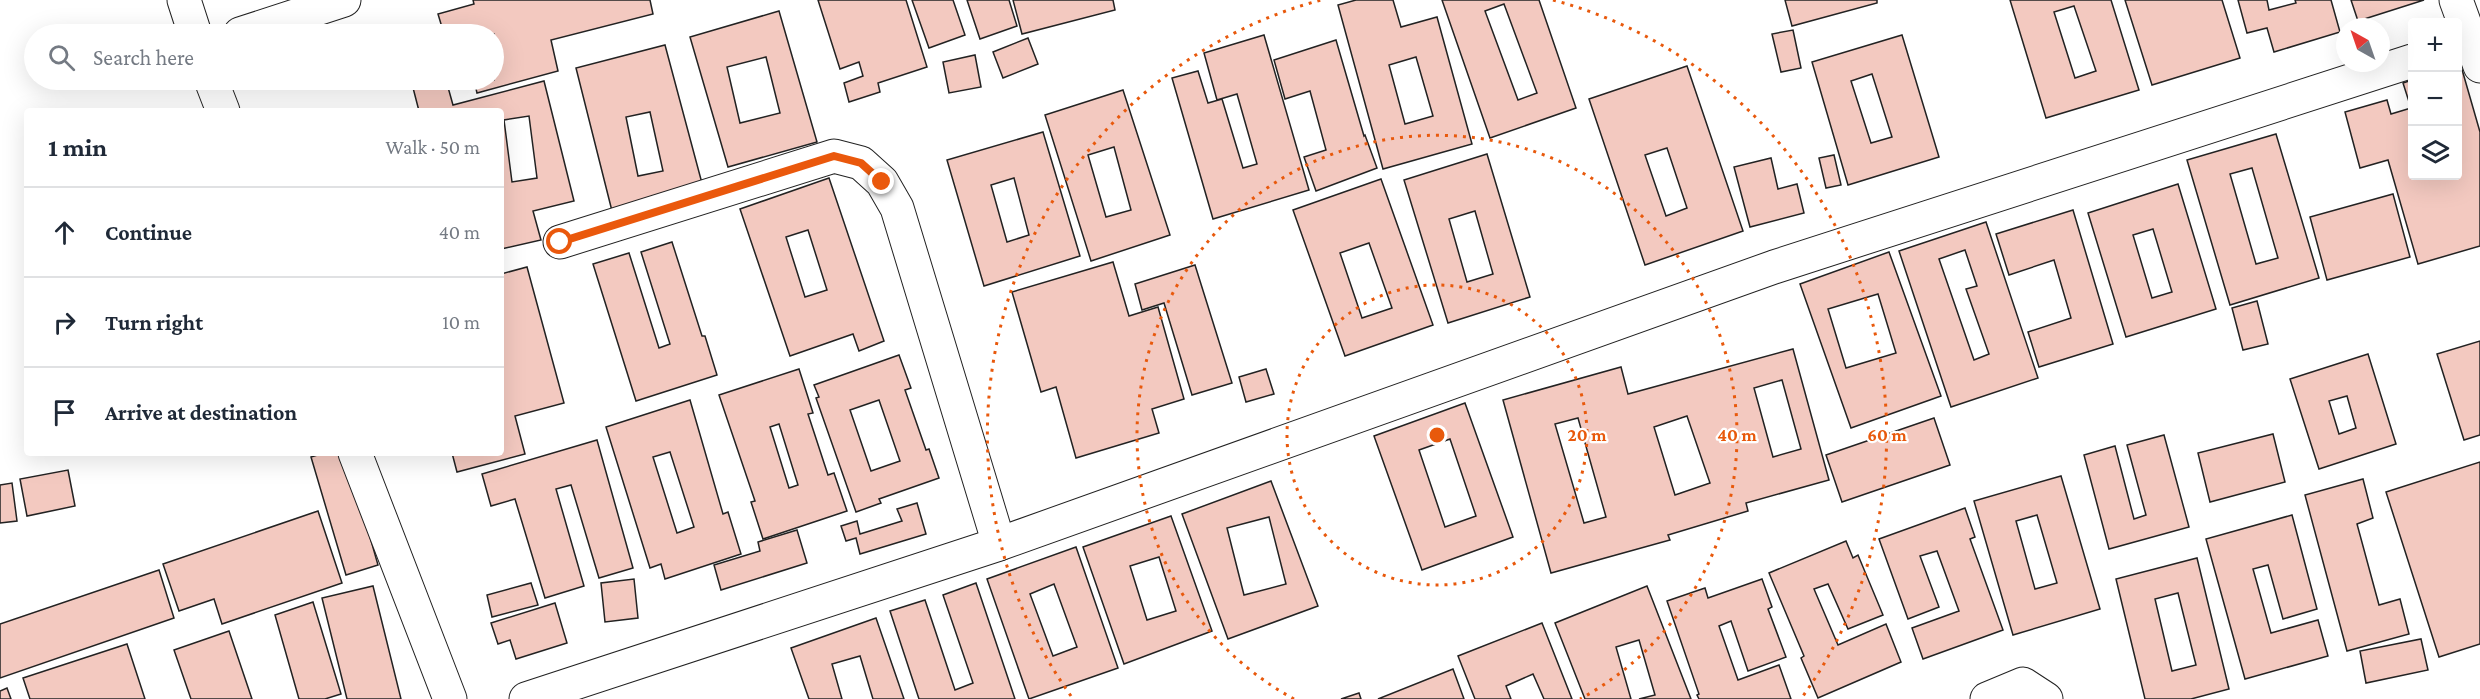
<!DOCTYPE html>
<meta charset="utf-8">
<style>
body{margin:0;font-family:"Crimson Pro",serif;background:#f2f2f3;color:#1f2937}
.controls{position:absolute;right:18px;top:18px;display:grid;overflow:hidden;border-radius:6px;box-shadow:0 6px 24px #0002}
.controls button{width:54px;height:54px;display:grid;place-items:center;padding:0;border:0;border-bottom:2px solid #e0e1e3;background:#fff;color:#1f2937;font:30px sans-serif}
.compass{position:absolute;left:2336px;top:18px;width:54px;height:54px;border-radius:50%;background:#fff;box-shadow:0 6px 24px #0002;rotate:320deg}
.stop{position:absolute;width:18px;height:18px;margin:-14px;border:4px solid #ea580c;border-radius:50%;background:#fff}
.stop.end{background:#ea580c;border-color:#fff;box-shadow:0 2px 6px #0008}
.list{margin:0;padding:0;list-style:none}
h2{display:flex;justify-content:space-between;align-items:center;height:78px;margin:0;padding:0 24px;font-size:26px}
h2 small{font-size:20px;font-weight:400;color:#747a83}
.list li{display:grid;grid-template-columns:39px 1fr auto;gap:18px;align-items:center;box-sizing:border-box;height:90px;padding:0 24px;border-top:2px solid #e0e1e3}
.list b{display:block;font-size:22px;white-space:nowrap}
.list em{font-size:20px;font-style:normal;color:#747a83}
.icon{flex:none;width:33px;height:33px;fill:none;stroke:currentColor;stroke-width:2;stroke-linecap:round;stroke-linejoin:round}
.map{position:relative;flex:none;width:2480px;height:699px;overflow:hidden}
.search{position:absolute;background:#fff;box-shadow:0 6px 24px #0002;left:24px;top:24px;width:480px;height:66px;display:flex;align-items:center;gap:15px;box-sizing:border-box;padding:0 21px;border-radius:33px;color:#747a83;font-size:22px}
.panel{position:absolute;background:#fff;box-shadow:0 6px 24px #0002;left:24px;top:108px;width:480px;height:348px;border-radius:6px}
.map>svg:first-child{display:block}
.building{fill:#f3c9c0;stroke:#222;stroke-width:1.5;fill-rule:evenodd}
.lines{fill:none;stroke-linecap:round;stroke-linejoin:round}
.minor-casing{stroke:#222;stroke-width:35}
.minor{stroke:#fff;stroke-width:33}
.route{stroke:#ea580c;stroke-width:8}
.ring{fill:none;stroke:#e8590c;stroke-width:3;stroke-dasharray:3 6}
.centre{fill:#e8590c;stroke:#fff;stroke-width:3}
.ring-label{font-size:18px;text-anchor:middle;font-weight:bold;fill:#e8590c;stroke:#fff;stroke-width:4.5;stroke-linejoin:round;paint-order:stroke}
</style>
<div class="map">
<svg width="2480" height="699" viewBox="0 0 2480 699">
<rect width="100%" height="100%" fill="#fff"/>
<g class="building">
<path d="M 473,0 L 650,0 L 653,14 L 551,40 L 558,71 L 477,93 L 474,80 L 494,80 L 494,34 L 444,34 L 438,14 L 474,4 Z"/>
<path d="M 818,0 L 906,0 L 927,67 L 878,83 L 880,92 L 849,102 L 844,83 L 863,76 L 859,62 L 840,69 Z"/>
<path d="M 912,0 L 953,0 L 965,35 L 929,48 Z"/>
<path d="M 967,0 L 1009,0 L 1017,26 L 980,39 Z"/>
<path d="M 1013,0 L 1113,0 L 1115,10 L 1022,34 Z"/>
<path d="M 1356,0 L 1393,0 L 1401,27 L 1437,17 L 1472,144 L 1383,169 L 1338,5 ZM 1416,57 L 1433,116 L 1405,124 L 1389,65 Z"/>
<path d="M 1442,0 L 1539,0 L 1576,108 L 1490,138 ZM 1504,4 L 1537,93 L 1518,100 L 1485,11 Z"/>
<path d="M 1785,0 L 1877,0 L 1877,3 L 1792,26 Z"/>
<path d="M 2010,0 L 2111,0 L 2139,90 L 2046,118 ZM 2074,6 L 2096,71 L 2075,78 L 2054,12 Z"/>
<path d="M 2125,0 L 2222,0 L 2240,58 L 2152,85 Z"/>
<path d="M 2238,0 L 2267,0 L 2269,10 L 2296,3 L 2295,0 L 2331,0 L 2340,32 L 2274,52 L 2267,28 L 2247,33 Z"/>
<path d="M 2351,0 L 2424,0 L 2358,21 Z"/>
<path d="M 779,11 L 817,142 L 728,167 L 690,37 ZM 766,57 L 780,113 L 740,123 L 727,67 Z"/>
<path d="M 1793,30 L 1801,68 L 1781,72 L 1772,34 Z"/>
<path d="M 1264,35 L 1309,190 L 1213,219 L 1172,78 L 1198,71 L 1208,103 L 1222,99 L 1243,168 L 1257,164 L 1237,94 L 1217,100 L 1204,53 Z"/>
<path d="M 1902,35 L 1939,157 L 1848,185 L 1812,62 ZM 1872,74 L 1892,137 L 1871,143 L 1851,81 Z"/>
<path d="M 1028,38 L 1038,64 L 1003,78 L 993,52 Z"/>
<path d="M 1336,40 L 1364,136 L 1365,135 L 1377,168 L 1316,191 L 1304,157 L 1326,150 L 1310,91 L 1285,99 L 1274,60 Z"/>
<path d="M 665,45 L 703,187 L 612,211 L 576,68 ZM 650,112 L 663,171 L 638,176 L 626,117 Z"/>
<path d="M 975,55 L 981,87 L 949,93 L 943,62 Z"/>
<path d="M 1687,66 L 1743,231 L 1645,265 L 1589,99 ZM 1667,148 L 1687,208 L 1666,216 L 1645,155 Z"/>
<path d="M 2461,66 L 2480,132 L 2480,246 L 2418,264 L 2388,160 L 2360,168 L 2345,112 L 2387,100 L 2391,114 L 2411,108 L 2403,83 L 2412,80 L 2412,176 L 2458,176 L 2458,67 Z"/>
<path d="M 411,80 L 446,80 L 453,105 L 544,81 L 574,201 L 533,211 L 541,240 L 501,249 L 501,111 L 419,111 ZM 529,116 L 537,178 L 512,182 L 504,120 Z"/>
<path d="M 1123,90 L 1170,235 L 1091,261 L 1045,115 ZM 1114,147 L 1131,210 L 1106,217 L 1088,155 Z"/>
<path d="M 1043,132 L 1080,256 L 984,286 L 947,160 ZM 1014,178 L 1029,235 L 1007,242 L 991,185 Z"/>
<path d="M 2276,134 L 2319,278 L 2230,305 L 2187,160 ZM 2252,168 L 2278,258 L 2256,264 L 2230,174 Z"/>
<path d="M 1487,154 L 1530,297 L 1448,323 L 1404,180 ZM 1475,211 L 1493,274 L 1467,282 L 1449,219 Z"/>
<path d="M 1834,155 L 1841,185 L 1826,188 L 1819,158 Z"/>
<path d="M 1771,158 L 1778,189 L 1797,184 L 1804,213 L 1750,227 L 1734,167 Z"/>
<path d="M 829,178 L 884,341 L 859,351 L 853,334 L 790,356 L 740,209 ZM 808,230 L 827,290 L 805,297 L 786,237 Z"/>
<path d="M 1381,179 L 1433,325 L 1345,356 L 1293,210 ZM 1369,243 L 1392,308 L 1362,318 L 1340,253 Z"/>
<path d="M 2178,184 L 2216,309 L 2126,337 L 2088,213 ZM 2153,229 L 2172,292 L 2152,298 L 2133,235 Z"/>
<path d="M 2393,194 L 2410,257 L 2327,280 L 2310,217 Z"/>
<path d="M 2073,210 L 2113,344 L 2039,367 L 2028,332 L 2071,318 L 2054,260 L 2009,275 L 1996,234 Z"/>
<path d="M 1986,222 L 2038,378 L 1951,407 L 1899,251 ZM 1965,250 L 1977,286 L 1966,289 L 1989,354 L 1974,360 L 1939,259 Z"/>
<path d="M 672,242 L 702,336 L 705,336 L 717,375 L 636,401 L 593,264 L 629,253 L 659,348 L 670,344 L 641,252 Z"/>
<path d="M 1889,252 L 1941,396 L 1851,428 L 1800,284 ZM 1878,294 L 1896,353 L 1846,368 L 1828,309 Z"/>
<path d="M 1113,262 L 1129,316 L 1158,307 L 1184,399 L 1152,409 L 1159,433 L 1076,458 L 1056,387 L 1041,392 L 1012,292 Z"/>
<path d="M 1195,265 L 1232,383 L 1192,395 L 1164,303 L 1142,310 L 1135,284 Z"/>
<path d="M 527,267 L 564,403 L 515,416 L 525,454 L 457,472 L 452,453 L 501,453 L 501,274 Z"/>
<path d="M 2257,301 L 2268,344 L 2243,350 L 2232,308 Z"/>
<path d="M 2480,341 L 2480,435 L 2464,440 L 2437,354 Z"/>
<path d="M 1793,349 L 1829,480 L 1746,503 L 1748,511 L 1668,535 L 1670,540 L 1551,573 L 1503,400 L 1621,367 L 1628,394 ZM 1782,380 L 1801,449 L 1773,457 L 1754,388 ZM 1687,416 L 1710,483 L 1675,495 L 1654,427 ZM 1578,418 L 1606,517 L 1584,523 L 1555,424 Z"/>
<path d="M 2368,354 L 2396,444 L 2319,469 L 2290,379 ZM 2347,396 L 2356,428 L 2339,434 L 2329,401 Z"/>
<path d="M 899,355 L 911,388 L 905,390 L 926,450 L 929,449 L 939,478 L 879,499 L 881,503 L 856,512 L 816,398 L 819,397 L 814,385 ZM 879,400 L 900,461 L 871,471 L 850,410 Z"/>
<path d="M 799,369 L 813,413 L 808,414 L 828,475 L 834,473 L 847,511 L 763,539 L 751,502 L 755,501 L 719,395 ZM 779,424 L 798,485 L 789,488 L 770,427 Z"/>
<path d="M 1266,369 L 1274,394 L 1246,402 L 1239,377 Z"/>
<path d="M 690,400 L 723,514 L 728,512 L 741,554 L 665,579 L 661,564 L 650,568 L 606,427 ZM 670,452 L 694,527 L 677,533 L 653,457 Z"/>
<path d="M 1465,403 L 1513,537 L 1422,570 L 1374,436 ZM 1450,439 L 1476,516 L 1445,527 L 1419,450 Z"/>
<path d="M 1934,418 L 1950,465 L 1842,502 L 1826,455 Z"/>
<path d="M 2273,434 L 2285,482 L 2210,502 L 2198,453 Z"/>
<path d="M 2164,435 L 2189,527 L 2109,549 L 2084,455 L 2115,446 L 2134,519 L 2146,515 L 2127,445 Z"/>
<path d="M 597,440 L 633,568 L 599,578 L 571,485 L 556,489 L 584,586 L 545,598 L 515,499 L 491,506 L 482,474 Z"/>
<path d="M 324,453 L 346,453 L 378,565 L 346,575 L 311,457 Z"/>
<path d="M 2480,462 L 2480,644 L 2439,657 L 2386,492 Z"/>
<path d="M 68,470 L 75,506 L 27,516 L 20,479 Z"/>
<path d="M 2061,476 L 2100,609 L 2013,635 L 1974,501 ZM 2037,515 L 2057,583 L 2035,589 L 2016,521 Z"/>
<path d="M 2363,479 L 2373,518 L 2357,524 L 2379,605 L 2400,599 L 2409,634 L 2347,651 L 2305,495 Z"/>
<path d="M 1271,481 L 1318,606 L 1228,639 L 1182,514 ZM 1269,517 L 1286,584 L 1244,595 L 1227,528 Z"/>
<path d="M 12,483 L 17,521 L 0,523 L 0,485 Z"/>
<path d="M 917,503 L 926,534 L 860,554 L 856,538 L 846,541 L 841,526 L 857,521 L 860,534 L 902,521 L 897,509 Z"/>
<path d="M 1965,508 L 1975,537 L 1970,539 L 2003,630 L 1923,659 L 1912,628 L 1959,611 L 1937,551 L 1920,556 L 1939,607 L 1908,619 L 1879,539 Z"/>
<path d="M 318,511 L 342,583 L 222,624 L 214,599 L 179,611 L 163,564 Z"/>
<path d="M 2292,515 L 2317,609 L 2283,619 L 2268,565 L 2253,569 L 2271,633 L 2318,620 L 2328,656 L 2245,679 L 2206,539 Z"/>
<path d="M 1171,516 L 1212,631 L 1124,664 L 1083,547 ZM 1159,557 L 1176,611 L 1147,620 L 1130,566 Z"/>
<path d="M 797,530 L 807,563 L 721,590 L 714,565 L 760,551 L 758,542 Z"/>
<path d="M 1846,541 L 1853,558 L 1858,555 L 1883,615 L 1848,629 L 1828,584 L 1814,589 L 1838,645 L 1886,624 L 1901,662 L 1818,698 L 1801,658 L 1804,656 L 1769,573 Z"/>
<path d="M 1076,547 L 1118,668 L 1029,699 L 987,579 ZM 1054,584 L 1077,647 L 1053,656 L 1030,594 Z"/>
<path d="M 2197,558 L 2229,689 L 2191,699 L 2145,699 L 2116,579 ZM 2178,593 L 2196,665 L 2172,671 L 2155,599 Z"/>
<path d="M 159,570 L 174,618 L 0,678 L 0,624 Z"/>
<path d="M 634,579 L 638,618 L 605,622 L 601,583 Z"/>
<path d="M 1762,579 L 1772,607 L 1768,609 L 1786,657 L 1748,671 L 1731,621 L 1719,626 L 1738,680 L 1779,665 L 1791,699 L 1699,699 L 1697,695 L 1699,694 L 1667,601 L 1705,588 L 1708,598 Z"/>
<path d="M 531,583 L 538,605 L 492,617 L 487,595 Z"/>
<path d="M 976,583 L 1015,699 L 919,699 L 890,611 L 925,600 L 955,690 L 973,683 L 943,595 Z"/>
<path d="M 373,586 L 401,699 L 347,699 L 322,598 Z"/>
<path d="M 1647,586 L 1691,699 L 1639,699 L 1655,695 L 1639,640 L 1616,647 L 1631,699 L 1585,699 L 1555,623 Z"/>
<path d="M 313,602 L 341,694 L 325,699 L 299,699 L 275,615 Z"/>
<path d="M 555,603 L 567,643 L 516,659 L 510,640 L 498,644 L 491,623 Z"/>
<path d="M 876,618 L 904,699 L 873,699 L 860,656 L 832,664 L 842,699 L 809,699 L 791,648 Z"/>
<path d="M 1542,623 L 1572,699 L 1544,699 L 1533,674 L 1506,686 L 1511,699 L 1475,699 L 1458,656 Z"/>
<path d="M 229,631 L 252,699 L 191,699 L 174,650 Z"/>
<path d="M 2421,639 L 2428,670 L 2366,683 L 2360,651 Z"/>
<path d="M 127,644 L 145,699 L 30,699 L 23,678 Z"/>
<path d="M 1453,669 L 1464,699 L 1378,699 Z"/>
<path d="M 7,688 L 11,699 L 0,699 L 0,691 Z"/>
<path d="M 1359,693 L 1361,699 L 1341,699 Z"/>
</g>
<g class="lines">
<g class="minor-casing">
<g id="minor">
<path d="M 184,0 L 195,34"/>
<path d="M 2456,0 L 2480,66"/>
<path d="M 240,34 L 344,0"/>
<path d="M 211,80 L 223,111"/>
<path d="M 560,242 L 834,156 L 861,163 L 882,182 L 897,208 L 999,544"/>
<path d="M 355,453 L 450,699"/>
<path d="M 526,699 L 999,544 L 1774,267 L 2412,61"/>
<path d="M 1987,699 L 2023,684 L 2046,699"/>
</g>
</g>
<use href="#minor" class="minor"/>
</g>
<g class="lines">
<path class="route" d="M 560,242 L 834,156 L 861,163 L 882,182"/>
</g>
<g class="ring">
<circle cx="1437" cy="435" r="150"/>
<path d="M1294 699A300 300 0 1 1 1580 699"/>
<path d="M1071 696A450 450 0 0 1 1321 0M1553 0A450 450 0 0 1 1803 696"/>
</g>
<circle cx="1437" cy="435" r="9" class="centre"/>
<g class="ring-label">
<text x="1587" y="441">20 m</text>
<text x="1737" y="441">40 m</text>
<text x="1887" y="441">60 m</text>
</g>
</svg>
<div class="controls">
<button>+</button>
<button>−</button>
<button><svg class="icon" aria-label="layers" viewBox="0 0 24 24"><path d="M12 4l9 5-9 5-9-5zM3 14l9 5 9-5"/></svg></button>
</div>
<svg class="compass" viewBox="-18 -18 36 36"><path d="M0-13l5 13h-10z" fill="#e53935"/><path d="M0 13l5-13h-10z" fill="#747a83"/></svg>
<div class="stop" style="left:560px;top:242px"></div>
<div class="stop end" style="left:882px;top:182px"></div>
<div class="search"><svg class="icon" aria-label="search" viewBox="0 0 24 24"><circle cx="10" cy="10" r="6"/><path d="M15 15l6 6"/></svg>Search here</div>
<section class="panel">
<h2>1 min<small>Walk · 50 m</small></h2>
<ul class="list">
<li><svg class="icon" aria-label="ahead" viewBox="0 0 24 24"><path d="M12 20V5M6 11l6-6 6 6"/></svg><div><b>Continue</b></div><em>40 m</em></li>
<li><svg class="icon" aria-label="right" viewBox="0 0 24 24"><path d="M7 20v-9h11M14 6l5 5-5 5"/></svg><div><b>Turn right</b></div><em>10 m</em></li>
<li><svg class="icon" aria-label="arrive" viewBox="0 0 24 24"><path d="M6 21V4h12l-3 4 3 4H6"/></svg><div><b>Arrive at destination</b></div></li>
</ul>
</section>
</div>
